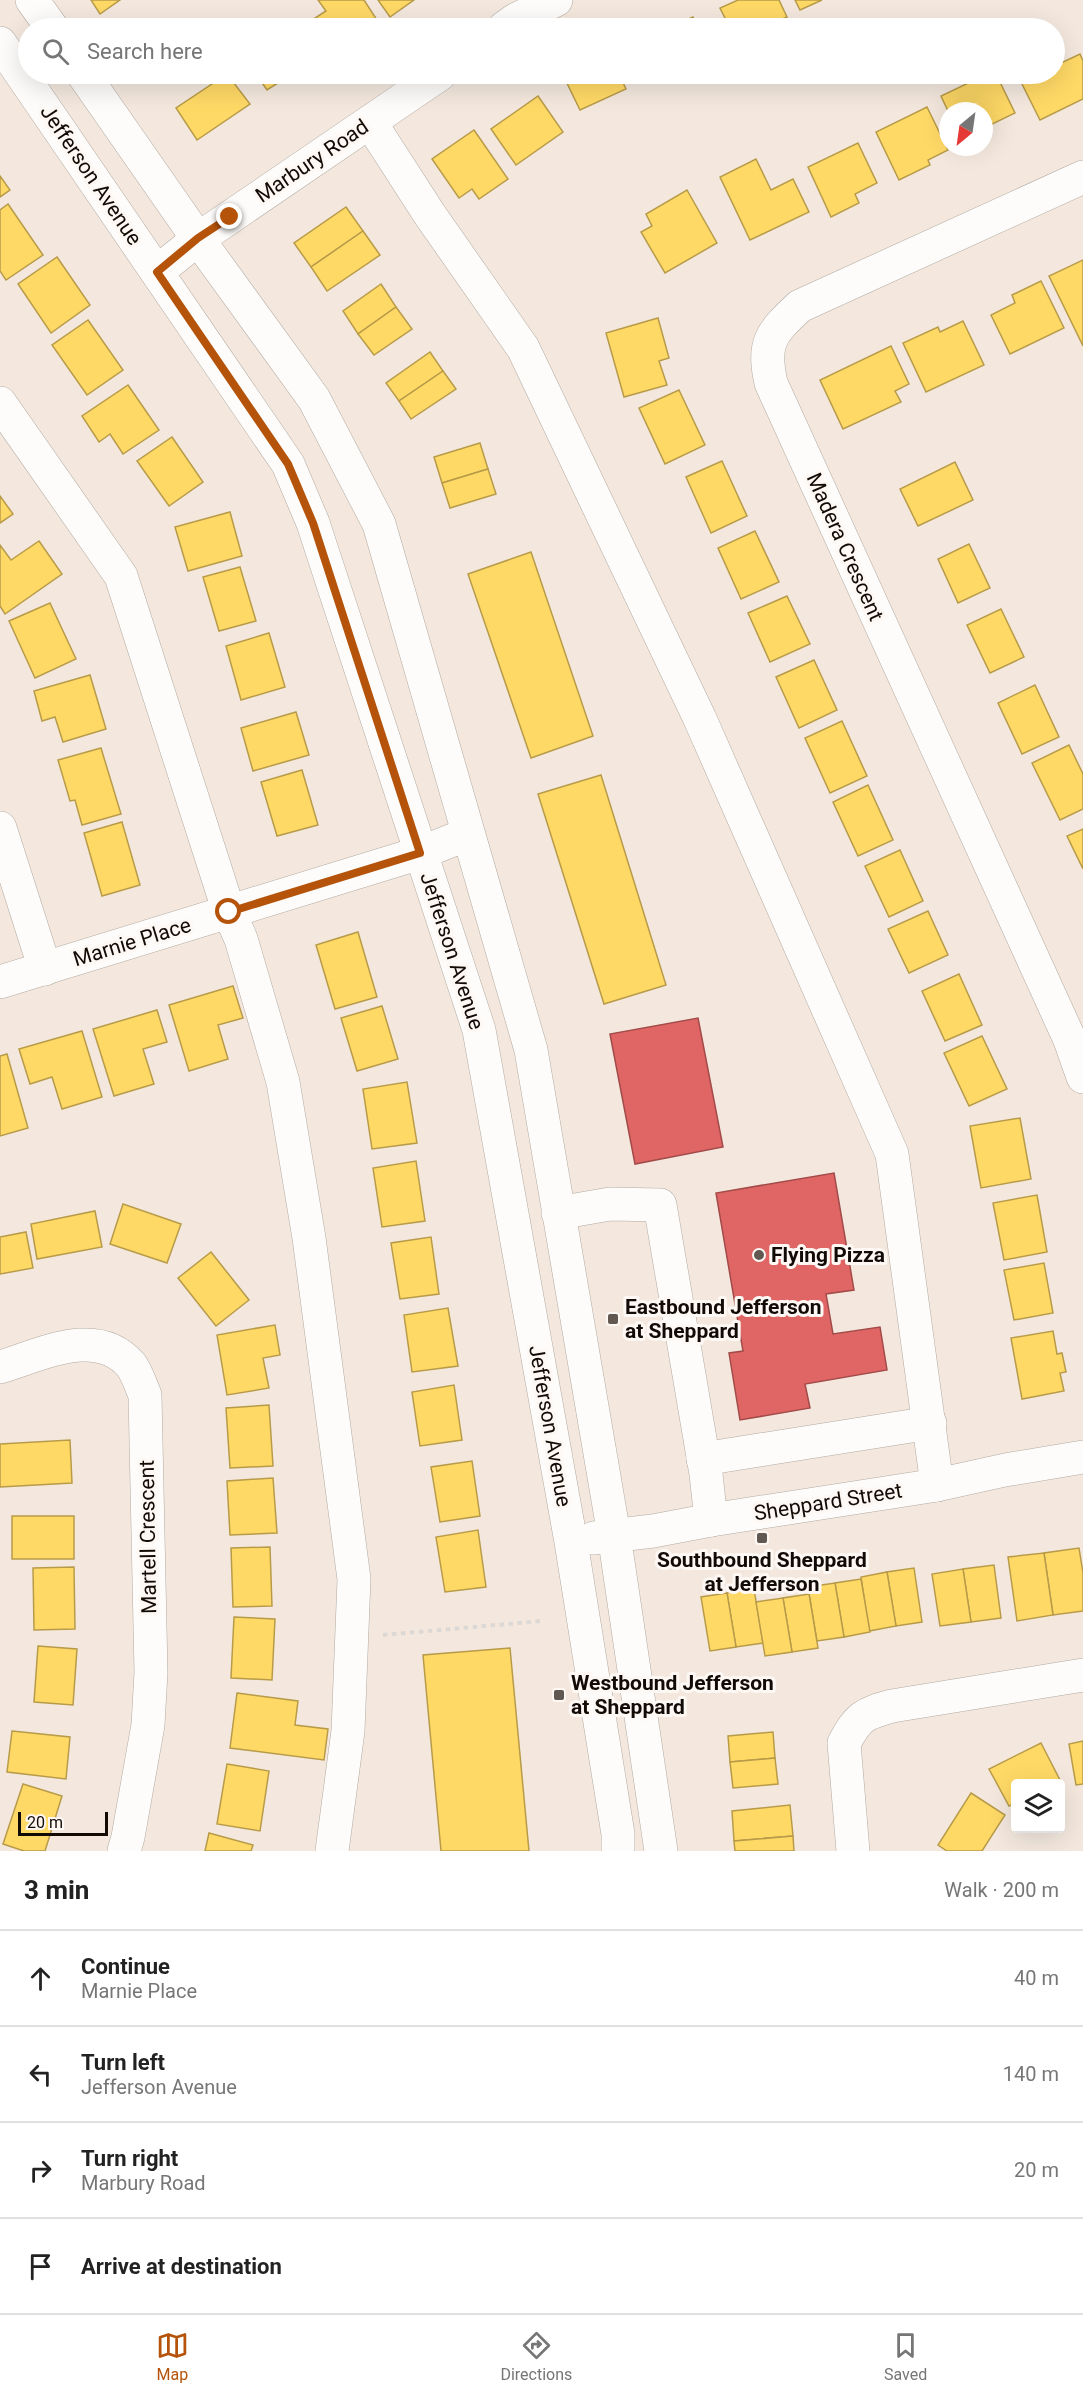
<!DOCTYPE html>
<meta charset="utf-8">
<style>
body{margin:0;font-family:Roboto,sans-serif;background:#f2f2f2;color:#222}
.controls{position:absolute;right:18px;bottom:18px;display:grid;overflow:hidden;border-radius:6px;box-shadow:0 6px 24px #0002}
.controls button{width:54px;height:54px;display:grid;place-items:center;padding:0;border:0;border-bottom:2px solid #e0e0e0;background:#fff;color:#222;font:30px sans-serif}
.compass{position:absolute;left:939px;top:102px;width:54px;height:54px;border-radius:50%;background:#fff;box-shadow:0 6px 24px #0002;rotate:209deg}
.scale{position:absolute;left:18px;bottom:15px;width:90px;box-sizing:border-box;padding-left:6px;border:3px solid #120b05;border-top:0;font-size:16px;line-height:21px;white-space:nowrap;color:#120b05;-webkit-text-stroke:4px #fdf8f4;paint-order:stroke}
.stop{position:absolute;width:18px;height:18px;margin:-14px;border:4px solid #b45309;border-radius:50%;background:#fff}
.stop.end{background:#b45309;border-color:#fff;box-shadow:0 2px 6px #0008}
.list{margin:0;padding:0;list-style:none}
h2{display:flex;justify-content:space-between;align-items:center;height:78px;margin:0;padding:0 24px;font-size:26px}
h2 small{font-size:20px;font-weight:400;color:#767676}
.list li{display:grid;grid-template-columns:39px 1fr auto;gap:18px;align-items:center;box-sizing:border-box;height:96px;padding:0 24px;border-top:2px solid #e0e0e0}
.list b{display:block;font-size:22px;white-space:nowrap}
.list p{margin:0;font-size:20px;white-space:nowrap;color:#767676}
.list em{font-size:20px;font-style:normal;color:#767676}
.icon{flex:none;width:33px;height:33px;fill:none;stroke:currentColor;stroke-width:2;stroke-linecap:round;stroke-linejoin:round}
.map{position:relative;flex:none;width:1083px;height:1851px;overflow:hidden}
.search{position:absolute;background:#fff;box-shadow:0 6px 24px #0002;left:18px;right:18px;top:18px;height:66px;display:flex;align-items:center;gap:15px;box-sizing:border-box;padding:0 21px;border-radius:33px;color:#767676;font-size:22px}
.sheet{height:462px;background:#fff}
nav{display:flex;justify-content:space-around;align-items:center;box-sizing:border-box;height:84px;border-top:2px solid #e0e0e0;background:#fff;font-size:16px;color:#767676}
nav a{display:grid;justify-items:center;gap:3px}
nav .on{color:#b45309}
.map>svg:first-child{display:block}
.homes{fill:#ffd966;stroke:#b89b49;stroke-width:1.5}
.shops{fill:#e06666;stroke:#a24b49;stroke-width:1.5}
.lines{fill:none;stroke-linecap:round;stroke-linejoin:round}
.minor-casing{stroke:#b2a9a1;stroke-width:34}
.path{stroke:#dcd8d5;stroke-width:4;stroke-dasharray:4.5 4.5;stroke-linecap:butt}
.minor{stroke:#fdfcfa;stroke-width:33}
.route{stroke:#b45309;stroke-width:8}
.poi-dot{fill:#615851;stroke:#fdf8f4;stroke-width:2}
.labels{text-anchor:middle;dominant-baseline:central;stroke-width:6;stroke-linejoin:round;paint-order:stroke}
.street-label{font-size:21px;fill:#120b05;stroke:#fdf8f4}
.poi-label{font-size:21px;font-weight:bold;fill:#120b05;stroke:#fdf8f4;text-anchor:start}
</style>
<div class="map">
<svg width="1083" height="1851" viewBox="0 0 1083 1851">
<rect width="100%" height="100%" fill="#f4e8de"/>
<g class="homes">
<path d="M 91,0 L 120,0 L 100,14 Z"/>
<path d="M 318,0 L 364,0 L 377,20 L 365,28 L 314,28 L 309,22 L 326,11 Z"/>
<path d="M 378,0 L 414,0 L 390,17 Z"/>
<path d="M 738,0 L 779,0 L 787,17 L 762,28 L 730,28 L 720,8 Z"/>
<path d="M 795,0 L 822,0 L 800,10 Z"/>
<path d="M 693,17 L 698,28 L 667,28 Z"/>
<path d="M 1054,54 L 1059,64 L 1080,54 L 1083,61 L 1083,99 L 1040,120 L 1017,74 L 1054,74 Z"/>
<path d="M 227,74 L 250,104 L 197,140 L 176,108 Z"/>
<path d="M 256,74 L 292,74 L 267,90 Z"/>
<path d="M 566,74 L 619,74 L 626,89 L 580,110 L 563,75 Z"/>
<path d="M 657,74 L 681,74 L 661,83 Z"/>
<path d="M 987,74 L 996,74 L 1015,113 L 986,127 L 990,137 L 984,140 L 984,111 L 948,111 L 941,96 Z"/>
<path d="M 538,96 L 563,132 L 516,165 L 491,129 Z"/>
<path d="M 927,107 L 948,150 L 928,160 L 930,165 L 899,180 L 876,132 Z"/>
<path d="M 474,130 L 508,179 L 479,199 L 472,189 L 459,198 L 432,159 Z"/>
<path d="M 858,143 L 877,183 L 855,194 L 859,203 L 831,217 L 808,167 Z"/>
<path d="M 756,159 L 771,190 L 793,179 L 809,212 L 750,240 L 720,177 Z"/>
<path d="M 0,176 L 10,190 L 0,197 Z"/>
<path d="M 687,190 L 717,243 L 665,273 L 641,232 L 652,226 L 646,214 Z"/>
<path d="M 8,204 L 43,255 L 6,280 L 0,271 L 0,210 Z"/>
<path d="M 346,207 L 363,231 L 311,267 L 294,243 Z"/>
<path d="M 363,231 L 380,255 L 327,291 L 311,267 Z"/>
<path d="M 57,257 L 90,305 L 51,333 L 18,284 Z"/>
<path d="M 1083,260 L 1083,346 L 1049,276 Z"/>
<path d="M 1041,281 L 1064,328 L 1010,354 L 991,315 L 1015,303 L 1012,295 Z"/>
<path d="M 381,284 L 396,307 L 358,334 L 343,311 Z"/>
<path d="M 396,307 L 412,329 L 374,355 L 358,334 Z"/>
<path d="M 658,318 L 669,358 L 659,361 L 667,385 L 624,397 L 606,333 Z"/>
<path d="M 88,320 L 123,370 L 87,395 L 52,345 Z"/>
<path d="M 963,321 L 984,365 L 926,392 L 903,343 L 938,327 L 940,332 Z"/>
<path d="M 891,346 L 909,384 L 895,391 L 901,402 L 843,429 L 820,380 Z"/>
<path d="M 430,352 L 443,371 L 399,401 L 386,383 Z"/>
<path d="M 443,371 L 456,389 L 411,419 L 399,401 Z"/>
<path d="M 128,385 L 159,430 L 123,454 L 110,434 L 99,442 L 82,416 Z"/>
<path d="M 679,390 L 705,445 L 665,464 L 639,408 Z"/>
<path d="M 172,437 L 203,482 L 169,506 L 137,461 Z"/>
<path d="M 480,443 L 488,469 L 442,483 L 434,457 Z"/>
<path d="M 722,461 L 747,516 L 711,533 L 686,477 Z"/>
<path d="M 955,462 L 973,500 L 918,526 L 900,489 Z"/>
<path d="M 488,469 L 496,494 L 450,508 L 442,483 Z"/>
<path d="M 0,496 L 13,514 L 0,523 Z"/>
<path d="M 230,512 L 242,556 L 188,571 L 175,527 Z"/>
<path d="M 755,531 L 779,582 L 741,599 L 718,548 Z"/>
<path d="M 39,541 L 62,574 L 5,614 L 0,606 L 0,545 L 11,560 Z"/>
<path d="M 969,544 L 990,588 L 958,603 L 938,559 Z"/>
<path d="M 531,552 L 593,736 L 531,758 L 468,574 Z"/>
<path d="M 240,567 L 256,621 L 219,631 L 203,577 Z"/>
<path d="M 787,596 L 810,644 L 770,662 L 748,613 Z"/>
<path d="M 50,603 L 76,659 L 35,678 L 9,621 Z"/>
<path d="M 1001,609 L 1024,657 L 990,673 L 967,625 Z"/>
<path d="M 269,633 L 285,687 L 241,700 L 226,646 Z"/>
<path d="M 814,660 L 837,710 L 799,728 L 776,677 Z"/>
<path d="M 90,675 L 106,729 L 63,742 L 55,717 L 42,721 L 34,691 Z"/>
<path d="M 1035,685 L 1059,737 L 1022,754 L 998,703 Z"/>
<path d="M 296,712 L 309,755 L 253,771 L 241,728 Z"/>
<path d="M 842,721 L 867,776 L 830,793 L 805,738 Z"/>
<path d="M 1069,745 L 1083,774 L 1083,809 L 1060,820 L 1032,763 Z"/>
<path d="M 101,748 L 121,814 L 82,825 L 75,800 L 70,801 L 58,760 Z"/>
<path d="M 302,770 L 318,825 L 277,836 L 261,782 Z"/>
<path d="M 601,775 L 666,985 L 604,1004 L 538,794 Z"/>
<path d="M 868,785 L 893,840 L 858,856 L 833,802 Z"/>
<path d="M 122,822 L 140,885 L 102,896 L 84,833 Z"/>
<path d="M 1083,829 L 1083,869 L 1067,836 Z"/>
<path d="M 900,850 L 923,901 L 889,917 L 865,866 Z"/>
<path d="M 928,911 L 948,955 L 909,973 L 888,929 Z"/>
<path d="M 358,932 L 377,997 L 335,1009 L 316,945 Z"/>
<path d="M 959,974 L 982,1025 L 945,1041 L 922,991 Z"/>
<path d="M 233,986 L 243,1018 L 218,1025 L 228,1059 L 189,1071 L 169,1005 Z"/>
<path d="M 382,1006 L 398,1059 L 357,1071 L 341,1018 Z"/>
<path d="M 157,1010 L 167,1042 L 143,1049 L 154,1084 L 114,1096 L 93,1029 Z"/>
<path d="M 82,1031 L 102,1097 L 62,1109 L 52,1077 L 30,1084 L 19,1049 Z"/>
<path d="M 982,1036 L 1007,1089 L 969,1106 L 944,1053 Z"/>
<path d="M 7,1054 L 28,1128 L 0,1136 L 0,1056 Z"/>
<path d="M 407,1082 L 417,1143 L 372,1149 L 363,1089 Z"/>
<path d="M 1020,1118 L 1031,1179 L 981,1188 L 970,1126 Z"/>
<path d="M 416,1161 L 425,1221 L 382,1227 L 373,1168 Z"/>
<path d="M 1037,1195 L 1047,1252 L 1004,1260 L 993,1203 Z"/>
<path d="M 123,1204 L 181,1224 L 167,1263 L 110,1244 Z"/>
<path d="M 95,1211 L 102,1247 L 37,1259 L 31,1224 Z"/>
<path d="M 26,1232 L 33,1268 L 0,1274 L 0,1237 Z"/>
<path d="M 431,1237 L 439,1294 L 400,1299 L 391,1243 Z"/>
<path d="M 211,1252 L 249,1300 L 216,1326 L 178,1278 Z"/>
<path d="M 1044,1263 L 1053,1313 L 1014,1320 L 1004,1270 Z"/>
<path d="M 448,1308 L 458,1366 L 412,1372 L 404,1315 Z"/>
<path d="M 275,1325 L 280,1355 L 263,1358 L 269,1388 L 227,1395 L 217,1335 Z"/>
<path d="M 1053,1331 L 1057,1354 L 1062,1353 L 1066,1372 L 1060,1373 L 1064,1391 L 1022,1399 L 1011,1338 Z"/>
<path d="M 454,1385 L 462,1440 L 420,1446 L 412,1392 Z"/>
<path d="M 269,1405 L 273,1466 L 230,1468 L 226,1408 Z"/>
<path d="M 70,1440 L 72,1483 L 0,1487 L 0,1444 Z"/>
<path d="M 472,1461 L 480,1516 L 440,1522 L 431,1467 Z"/>
<path d="M 273,1478 L 277,1533 L 230,1535 L 227,1481 Z"/>
<rect x="12" y="1516" width="62" height="43"/>
<path d="M 478,1530 L 486,1587 L 445,1592 L 436,1537 Z"/>
<path d="M 270,1547 L 272,1606 L 233,1607 L 231,1548 Z"/>
<path d="M 1079,1548 L 1083,1573 L 1083,1611 L 1053,1615 L 1044,1553 Z"/>
<path d="M 1044,1553 L 1053,1615 L 1017,1621 L 1008,1557 Z"/>
<path d="M 994,1565 L 1001,1618 L 971,1622 L 963,1569 Z"/>
<path d="M 74,1567 L 75,1629 L 34,1630 L 33,1568 Z"/>
<path d="M 914,1568 L 922,1622 L 896,1626 L 887,1572 Z"/>
<path d="M 963,1569 L 971,1622 L 940,1626 L 932,1574 Z"/>
<path d="M 887,1572 L 896,1626 L 869,1631 L 861,1577 Z"/>
<path d="M 861,1579 L 870,1632 L 844,1637 L 835,1583 Z"/>
<path d="M 835,1583 L 844,1637 L 817,1641 L 808,1587 Z"/>
<path d="M 754,1589 L 763,1643 L 736,1647 L 727,1593 Z"/>
<path d="M 727,1593 L 736,1647 L 710,1651 L 701,1597 Z"/>
<path d="M 809,1594 L 818,1648 L 792,1652 L 783,1598 Z"/>
<path d="M 783,1598 L 792,1652 L 765,1656 L 756,1602 Z"/>
<path d="M 234,1617 L 275,1619 L 272,1680 L 231,1678 Z"/>
<path d="M 38,1646 L 77,1649 L 73,1705 L 34,1702 Z"/>
<path d="M 510,1648 L 529,1851 L 441,1851 L 423,1655 Z"/>
<path d="M 237,1693 L 298,1701 L 295,1725 L 328,1729 L 324,1760 L 230,1748 Z"/>
<path d="M 12,1731 L 70,1737 L 66,1779 L 7,1772 Z"/>
<path d="M 773,1732 L 775,1758 L 730,1762 L 728,1736 Z"/>
<path d="M 1083,1741 L 1083,1784 L 1076,1785 L 1069,1744 Z"/>
<path d="M 1041,1743 L 1060,1780 L 1054,1784 L 1016,1784 L 1016,1803 L 1009,1806 L 989,1769 Z"/>
<path d="M 775,1758 L 778,1784 L 733,1788 L 730,1762 Z"/>
<path d="M 227,1764 L 269,1771 L 260,1831 L 217,1824 Z"/>
<path d="M 23,1784 L 62,1796 L 45,1851 L 24,1851 L 3,1844 Z"/>
<path d="M 971,1793 L 1005,1815 L 982,1851 L 947,1851 L 938,1845 Z"/>
<path d="M 790,1805 L 793,1836 L 734,1841 L 732,1811 Z"/>
<path d="M 209,1833 L 253,1845 L 251,1851 L 205,1851 Z"/>
<path d="M 793,1836 L 794,1851 L 735,1851 L 734,1841 Z"/>
</g>
<g class="shops">
<path d="M 698,1018 L 723,1147 L 635,1164 L 610,1034 Z"/>
<path d="M 834,1173 L 854,1290 L 826,1294 L 833,1334 L 880,1327 L 887,1370 L 805,1384 L 810,1408 L 740,1420 L 729,1353 L 743,1351 L 716,1193 Z"/>
</g>
<g class="lines">
<g class="minor-casing">
<g id="minor">
<path d="M 32,0 L 52,28"/>
<path d="M 504,28 L 515,20 L 556,0"/>
<path d="M 0,43 L 288,464 L 313,523 L 479,1030 L 571,1542 L 618,1834 L 618,1851"/>
<path d="M 83,74 L 198,239 L 314,399 L 379,524 L 531,1050 L 614,1535 L 661,1851"/>
<path d="M 370,122 L 430,215 L 523,348 L 700,719 L 892,1154 L 937,1485"/>
<path d="M 1083,177 L 800,306 C 771,333 762,342 771,383 L 1070,1040 L 1083,1077"/>
<path d="M 157,272 L 198,239 L 440,74"/>
<path d="M 0,403 L 121,576 L 229,912 L 241,939 L 283,1082 L 309,1238 L 354,1579 L 348,1731 L 332,1851"/>
<path d="M 0,828 L 45,969"/>
<path d="M 0,982 L 420,853 L 468,834"/>
<path d="M 558,1213 L 610,1204 L 660,1205 L 706,1474 L 711,1520"/>
<path d="M 0,1367 C 41,1355 97,1325 131,1365 C 137,1373 141,1386 145,1395 L 151,1672 L 148,1725 L 128,1837 L 124,1851"/>
<path d="M 703,1459 L 930,1423"/>
<path d="M 594,1538 L 653,1531 L 711,1520 L 937,1485 L 1005,1470 L 1083,1457"/>
<path d="M 853,1851 L 844,1743 C 859,1716 863,1714 892,1706 L 1083,1675"/>
</g>
</g>
<path class="path" d="M 383,1635 L 541,1621"/>
<use href="#minor" class="minor"/>
</g>
<g class="lines">
<path class="route" d="M 229,912 L 420,853 L 313,523 L 288,464 L 157,272 L 198,238 L 230,217"/>
</g>
<g class="poi-dot">
<circle cx="759" cy="1255" r="6"/>
<rect x="607" y="1313" width="12" height="12" rx="3"/>
<rect x="756" y="1532" width="12" height="12" rx="3"/>
<rect x="553" y="1689" width="12" height="12" rx="3"/>
</g>
<g class="labels">
<g class="street-label">
<text transform="translate(312 161) rotate(-34)">Marbury Road</text>
<text transform="translate(91 175) rotate(56)">Jefferson Avenue</text>
<text transform="translate(845 547) rotate(66)">Madera Crescent</text>
<text transform="translate(132 942) rotate(-17)">Marnie Place</text>
<text transform="translate(452 951) rotate(72)">Jefferson Avenue</text>
<text transform="translate(550 1426) rotate(80)">Jefferson Avenue</text>
<text transform="translate(828 1502) rotate(-9)">Sheppard Street</text>
<text transform="translate(148 1537) rotate(-91)">Martell Crescent</text>
</g>
<g class="poi-label">
<text x="771" y="1255">Flying Pizza</text>
<text x="625" y="1307">Eastbound Jefferson<tspan x="625" dy="24">at Sheppard</tspan></text>
<text x="762" y="1560" text-anchor="middle">Southbound Sheppard<tspan x="762" dy="24">at Jefferson</tspan></text>
<text x="571" y="1683">Westbound Jefferson<tspan x="571" dy="24">at Sheppard</tspan></text>
</g>
</g>
</svg>
<div class="controls">
<button><svg class="icon" aria-label="layers" viewBox="0 0 24 24"><path d="M12 4l9 5-9 5-9-5zM3 14l9 5 9-5"/></svg></button>
</div>
<svg class="compass" viewBox="-18 -18 36 36"><path d="M0-13l5 13h-10z" fill="#e53935"/><path d="M0 13l5-13h-10z" fill="#767676"/></svg>
<div class="scale">20 m</div>
<div class="stop" style="left:229px;top:912px"></div>
<div class="stop end" style="left:230px;top:217px"></div>
<div class="search"><svg class="icon" aria-label="search" viewBox="0 0 24 24"><circle cx="10" cy="10" r="6"/><path d="M15 15l6 6"/></svg>Search here</div>
</div>
<section class="sheet">
<h2>3 min<small>Walk · 200 m</small></h2>
<ul class="list">
<li><svg class="icon" aria-label="ahead" viewBox="0 0 24 24"><path d="M12 20V5M6 11l6-6 6 6"/></svg><div><b>Continue</b><p>Marnie Place</p></div><em>40 m</em></li>
<li><svg class="icon" aria-label="left" viewBox="0 0 24 24"><path d="M17 20v-9H6M10 6l-5 5 5 5"/></svg><div><b>Turn left</b><p>Jefferson Avenue</p></div><em>140 m</em></li>
<li><svg class="icon" aria-label="right" viewBox="0 0 24 24"><path d="M7 20v-9h11M14 6l5 5-5 5"/></svg><div><b>Turn right</b><p>Marbury Road</p></div><em>20 m</em></li>
<li><svg class="icon" aria-label="arrive" viewBox="0 0 24 24"><path d="M6 21V4h12l-3 4 3 4H6"/></svg><div><b>Arrive at destination</b></div></li>
</ul>
</section>
<nav>
<a class="on"><svg class="icon" aria-label="map" viewBox="0 0 24 24"><path d="M3 6l6-2 6 2 6-2v14l-6 2-6-2-6 2zM9 4v14M15 6v14"/></svg>Map</a>
<a><svg class="icon" aria-label="directions" viewBox="0 0 24 24"><path d="M12 3l9 9-9 9-9-9zM9 14v-3h6M13 9l2 2-2 2"/></svg>Directions</a>
<a><svg class="icon" aria-label="saved" viewBox="0 0 24 24"><path d="M7 4h10v16l-5-4-5 4z"/></svg>Saved</a>
</nav>
